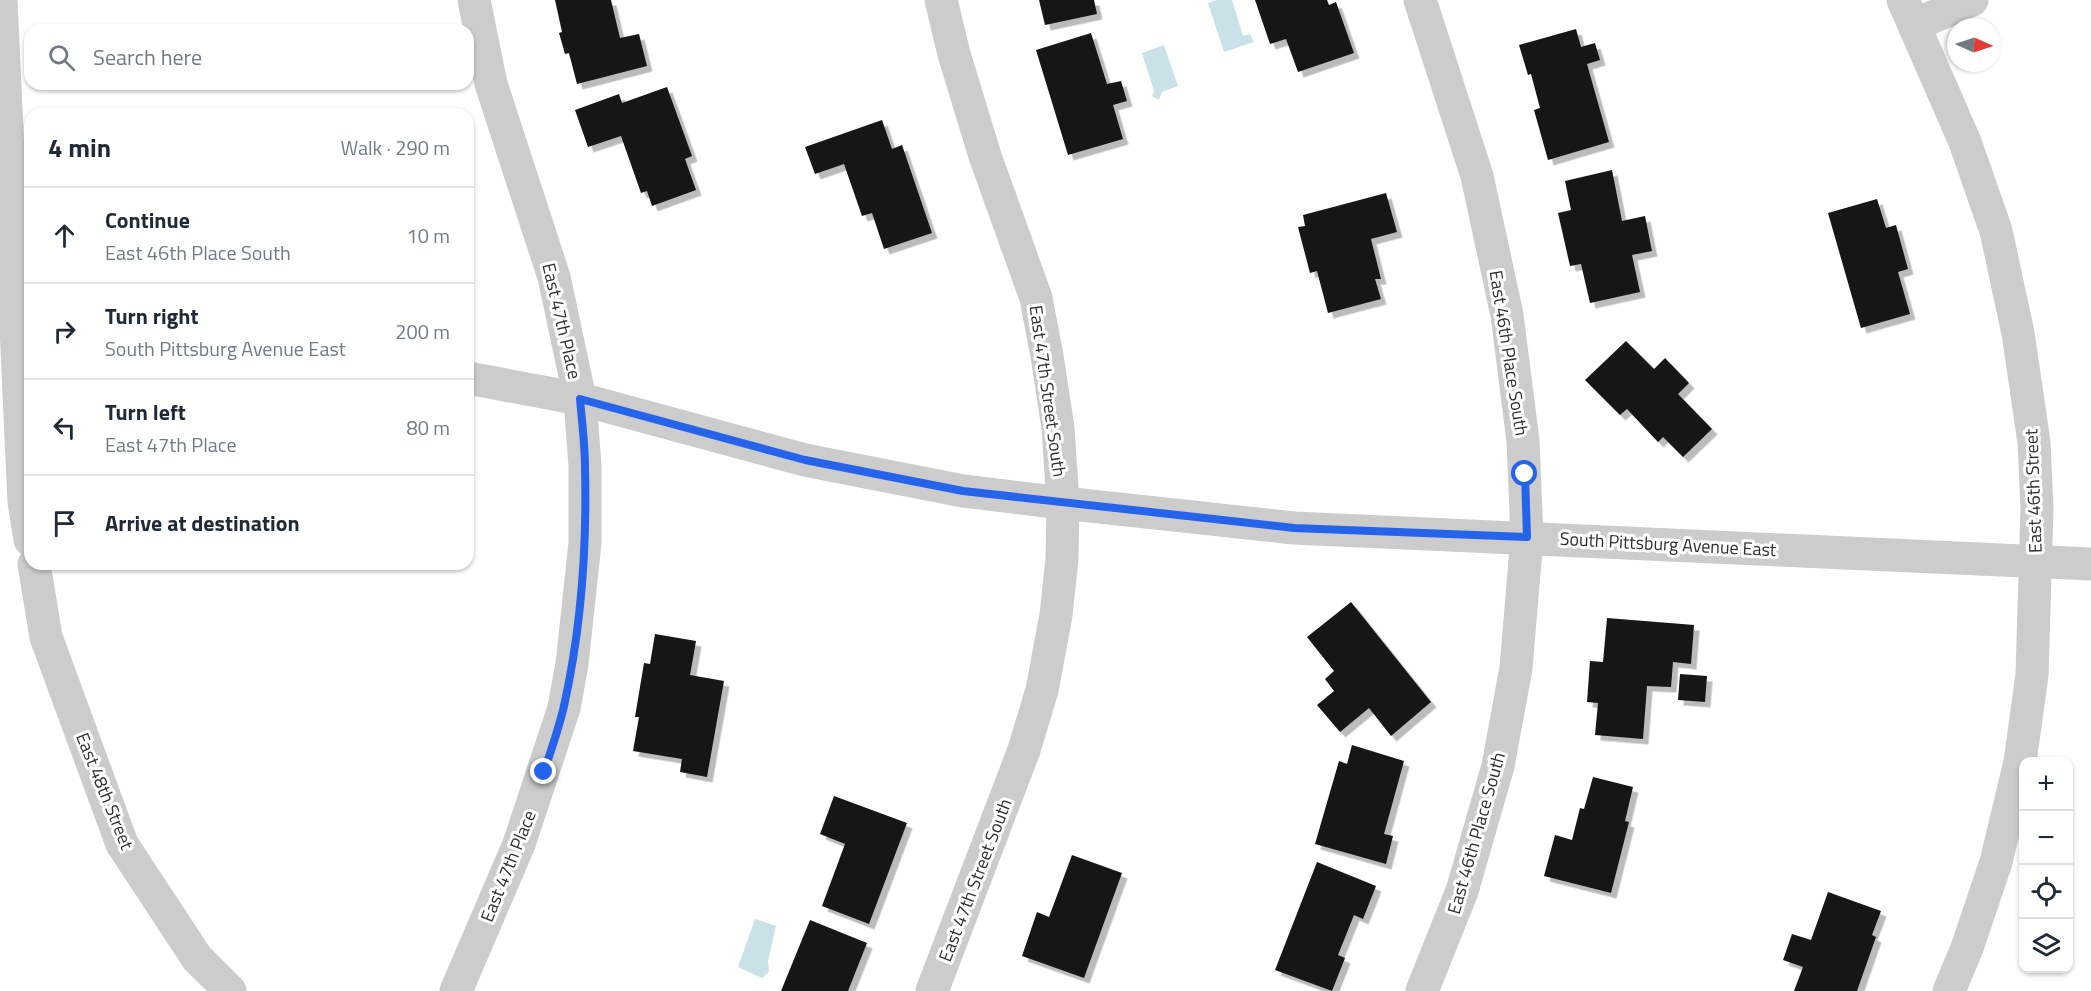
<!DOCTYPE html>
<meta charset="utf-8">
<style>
body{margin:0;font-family:"Titillium Web",sans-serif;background:#f2f2f3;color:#1f2937}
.controls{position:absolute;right:18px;bottom:18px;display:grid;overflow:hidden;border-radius:12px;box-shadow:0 2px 4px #0004}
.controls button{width:54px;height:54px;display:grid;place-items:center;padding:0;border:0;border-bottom:2px solid #e0e1e3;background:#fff;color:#1f2937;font:30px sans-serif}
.compass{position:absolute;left:1947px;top:18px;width:54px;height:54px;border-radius:50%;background:#fff;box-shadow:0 2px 4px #0004;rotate:93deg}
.stop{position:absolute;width:18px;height:18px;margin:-14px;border:4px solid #2563eb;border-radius:50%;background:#fff}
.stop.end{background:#2563eb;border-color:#fff;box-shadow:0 2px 6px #0008}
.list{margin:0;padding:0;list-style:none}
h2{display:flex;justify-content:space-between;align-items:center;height:78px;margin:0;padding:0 24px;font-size:26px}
h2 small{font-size:20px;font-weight:400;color:#747a83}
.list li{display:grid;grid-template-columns:39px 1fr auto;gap:18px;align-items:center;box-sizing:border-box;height:96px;padding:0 24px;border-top:2px solid #e0e1e3}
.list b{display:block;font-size:22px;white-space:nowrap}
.list p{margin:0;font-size:20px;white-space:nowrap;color:#747a83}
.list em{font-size:20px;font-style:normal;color:#747a83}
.icon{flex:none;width:33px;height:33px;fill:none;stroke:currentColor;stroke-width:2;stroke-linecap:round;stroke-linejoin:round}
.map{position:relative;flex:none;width:2091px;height:991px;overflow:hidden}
.search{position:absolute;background:#fff;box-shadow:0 2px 4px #0004;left:24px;top:24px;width:450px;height:66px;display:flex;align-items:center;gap:15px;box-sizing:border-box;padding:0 21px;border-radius:18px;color:#747a83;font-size:22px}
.panel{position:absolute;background:#fff;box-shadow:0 2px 4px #0004;left:24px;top:108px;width:450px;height:462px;border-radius:18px}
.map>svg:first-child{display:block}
.water{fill:#c9e2e7}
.building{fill:#161616;filter:url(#shadow)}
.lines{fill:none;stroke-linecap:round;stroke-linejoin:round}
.minor{stroke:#ccc;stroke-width:33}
.route{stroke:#2563eb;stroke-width:8}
.labels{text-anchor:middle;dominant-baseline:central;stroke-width:6;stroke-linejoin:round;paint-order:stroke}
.street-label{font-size:18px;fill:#2f2f2f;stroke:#fff}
</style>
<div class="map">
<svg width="2091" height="991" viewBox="0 0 2091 991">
<defs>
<filter id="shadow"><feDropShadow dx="5.5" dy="5.5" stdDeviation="0" flood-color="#0004"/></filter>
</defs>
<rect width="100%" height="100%" fill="#fff"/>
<g class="water">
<path d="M 1217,0 L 1232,0 L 1243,36 L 1250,34 L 1254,42 L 1224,52 L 1208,3 Z"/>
<path d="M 1164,45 L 1178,86 L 1162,92 L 1159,100 L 1152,96 L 1154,91 L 1142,53 Z"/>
<path d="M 755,919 L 776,926 L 768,961 L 769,972 L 762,978 L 738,967 Z"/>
</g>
<g class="building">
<path d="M 555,0 L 611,0 L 620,38 L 639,34 L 647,66 L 577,84 L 569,53 L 565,54 L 559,33 L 562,32 Z"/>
<path d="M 1039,0 L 1094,0 L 1097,14 L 1045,25 Z"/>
<path d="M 1255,0 L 1327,0 L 1329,5 L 1336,2 L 1354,53 L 1298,72 L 1286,39 L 1270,44 Z"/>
<path d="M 1576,29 L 1581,47 L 1595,43 L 1600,60 L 1587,64 L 1609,142 L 1548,160 L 1534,110 L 1540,108 L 1531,74 L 1528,75 L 1519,45 Z"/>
<path d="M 1091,33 L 1107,84 L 1121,81 L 1127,101 L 1113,105 L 1123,139 L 1068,155 L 1036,50 Z"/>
<path d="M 667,87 L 692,156 L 685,159 L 696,190 L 652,206 L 647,191 L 641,193 L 621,136 L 588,147 L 575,110 L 619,94 L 622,103 Z"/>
<path d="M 882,120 L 892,149 L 902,145 L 932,233 L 884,249 L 872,213 L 862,216 L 844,164 L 815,174 L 805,147 Z"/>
<path d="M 1612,170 L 1622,221 L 1645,216 L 1652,251 L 1632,255 L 1640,292 L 1590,303 L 1581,264 L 1570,266 L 1558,213 L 1571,210 L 1565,181 Z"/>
<path d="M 1386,193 L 1397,232 L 1371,239 L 1381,279 L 1375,279 L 1381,299 L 1328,313 L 1317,271 L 1310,273 L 1298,227 L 1305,226 L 1303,215 Z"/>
<path d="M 1877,199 L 1886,228 L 1896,225 L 1908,269 L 1898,272 L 1910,314 L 1861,328 L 1828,213 Z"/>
<path d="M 1626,341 L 1654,369 L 1665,358 L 1689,383 L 1678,394 L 1712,429 L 1683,457 L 1663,437 L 1658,442 L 1627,409 L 1620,415 L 1585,380 Z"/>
<path d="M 1351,602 L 1431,702 L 1391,736 L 1369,708 L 1340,732 L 1317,705 L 1334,691 L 1325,679 L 1334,671 L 1307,637 Z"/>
<path d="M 1607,618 L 1694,625 L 1691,664 L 1673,662 L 1671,687 L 1647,686 L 1643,739 L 1595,735 L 1598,703 L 1587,702 L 1590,661 L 1603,662 Z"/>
<path d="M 655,634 L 696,641 L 690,675 L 724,681 L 707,777 L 680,772 L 682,759 L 633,751 L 639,717 L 635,717 L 644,663 L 650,664 Z"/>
<path d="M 1680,674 L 1707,676 L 1705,702 L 1678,700 Z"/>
<path d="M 1352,745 L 1404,761 L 1384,834 L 1393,836 L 1386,864 L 1315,844 L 1339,761 L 1347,764 Z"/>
<path d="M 1593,777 L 1633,787 L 1625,821 L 1629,822 L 1611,893 L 1544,876 L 1555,835 L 1572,840 L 1580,808 L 1584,809 Z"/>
<path d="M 834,796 L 907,823 L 869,924 L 822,906 L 845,844 L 820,834 Z"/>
<path d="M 1072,855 L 1122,873 L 1084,978 L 1022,956 L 1037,912 L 1049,917 Z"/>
<path d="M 1317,862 L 1376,886 L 1363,919 L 1354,915 L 1338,955 L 1345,958 L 1332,991 L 1275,970 Z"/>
<path d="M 1828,892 L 1881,911 L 1872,935 L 1876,937 L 1857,991 L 1794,991 L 1803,967 L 1783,960 L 1792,934 L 1811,940 Z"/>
<path d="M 810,920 L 867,943 L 848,991 L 781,991 Z"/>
</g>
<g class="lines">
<g class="minor">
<path d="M 1,0 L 24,502 L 30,540"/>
<path d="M 1420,0 L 1477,176 L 1507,315 L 1523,441 L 1527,537 L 1516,668 L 1498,766 L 1462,891 L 1422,991"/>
<path d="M 1903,0 L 1965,142 L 1996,231 L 2018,333 L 2034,442 L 2037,508 L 2032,675 L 2020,762 L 1996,862 L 1967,948 L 1949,991"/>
<path d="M 1914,25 L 1972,0"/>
<path d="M 468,378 L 580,399 L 805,460 L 963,491 L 1063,503 L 1294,528 L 2091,564"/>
<path d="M 34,564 L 46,637 L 122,844 L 197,958 L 230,991"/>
<path d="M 456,991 L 519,844 L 564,708 L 572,664 L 585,543 L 585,466 L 580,399 L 554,277 L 491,84 L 474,0"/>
<path d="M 932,991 L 1024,750 L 1042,690 L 1056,615 L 1062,559 L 1063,503 L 1058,428 L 1047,356 L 1036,298 L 985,156 L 954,54 L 941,0"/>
</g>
</g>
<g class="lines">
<path class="route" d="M 544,772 C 551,750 559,728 564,706 C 581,629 587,547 585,468 C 585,445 582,422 580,399 L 805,460 L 963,491 L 1294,528 L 1527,537 L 1525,474"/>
</g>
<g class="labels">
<g class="street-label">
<text transform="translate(562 321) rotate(77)">East 47th Place</text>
<text transform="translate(1509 353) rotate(81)">East 46th Place South</text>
<text transform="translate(1048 391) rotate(82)">East 47th Street South</text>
<text transform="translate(2033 491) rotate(-92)">East 46th Street</text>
<text transform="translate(1668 544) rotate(3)">South Pittsburg Avenue East</text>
<text transform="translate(105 791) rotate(68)">East 48th Street</text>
<text transform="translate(1476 833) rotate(-74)">East 46th Place South</text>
<text transform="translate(508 866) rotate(-68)">East 47th Place</text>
<text transform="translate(975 880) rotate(-69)">East 47th Street South</text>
</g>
</g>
</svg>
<div class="controls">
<button>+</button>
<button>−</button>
<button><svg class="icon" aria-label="locate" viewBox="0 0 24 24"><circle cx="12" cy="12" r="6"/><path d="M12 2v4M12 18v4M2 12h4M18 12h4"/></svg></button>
<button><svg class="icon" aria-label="layers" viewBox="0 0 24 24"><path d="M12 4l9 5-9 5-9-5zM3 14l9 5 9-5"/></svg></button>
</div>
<svg class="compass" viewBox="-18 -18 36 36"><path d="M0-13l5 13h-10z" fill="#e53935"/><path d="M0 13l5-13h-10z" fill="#747a83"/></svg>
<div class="stop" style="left:1525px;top:474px"></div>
<div class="stop end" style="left:544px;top:772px"></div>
<div class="search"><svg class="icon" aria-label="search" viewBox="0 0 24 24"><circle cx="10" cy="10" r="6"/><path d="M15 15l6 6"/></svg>Search here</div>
<section class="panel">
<h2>4 min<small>Walk · 290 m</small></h2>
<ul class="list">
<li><svg class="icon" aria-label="ahead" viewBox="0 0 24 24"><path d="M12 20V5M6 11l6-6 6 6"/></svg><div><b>Continue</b><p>East 46th Place South</p></div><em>10 m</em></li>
<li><svg class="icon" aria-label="right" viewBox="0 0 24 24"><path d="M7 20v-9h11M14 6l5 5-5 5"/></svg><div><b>Turn right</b><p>South Pittsburg Avenue East</p></div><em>200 m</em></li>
<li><svg class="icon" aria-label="left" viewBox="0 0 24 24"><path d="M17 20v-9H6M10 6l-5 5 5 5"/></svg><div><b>Turn left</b><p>East 47th Place</p></div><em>80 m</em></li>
<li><svg class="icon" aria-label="arrive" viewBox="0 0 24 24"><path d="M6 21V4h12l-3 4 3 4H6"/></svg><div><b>Arrive at destination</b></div></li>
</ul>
</section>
</div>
